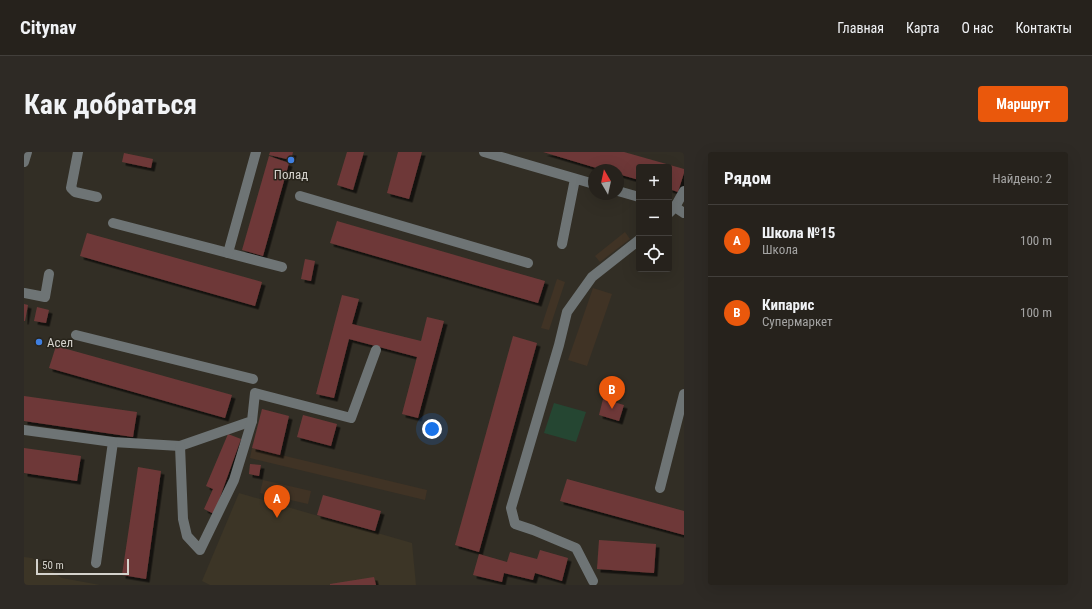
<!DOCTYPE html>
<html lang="ru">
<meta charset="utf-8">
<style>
body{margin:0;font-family:"Roboto Condensed",sans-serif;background:#2e2a25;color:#f1f3f6}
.controls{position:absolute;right:12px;top:12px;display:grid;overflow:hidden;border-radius:4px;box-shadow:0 4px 16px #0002}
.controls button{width:36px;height:36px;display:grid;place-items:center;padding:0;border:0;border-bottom:1px solid #423f3b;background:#26221c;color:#f1f3f6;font:20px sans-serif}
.compass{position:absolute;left:564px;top:12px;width:36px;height:36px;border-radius:50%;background:#26221c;box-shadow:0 4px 16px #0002;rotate:351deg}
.scale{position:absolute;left:12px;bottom:10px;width:93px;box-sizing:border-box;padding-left:4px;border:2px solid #d4d2cc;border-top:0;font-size:11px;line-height:14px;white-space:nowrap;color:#d4d2cc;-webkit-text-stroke:3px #28241b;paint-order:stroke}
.you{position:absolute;left:408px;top:277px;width:14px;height:14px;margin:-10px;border:3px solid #fff;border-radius:50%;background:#1a73e8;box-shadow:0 0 0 6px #1a73e833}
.badge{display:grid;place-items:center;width:26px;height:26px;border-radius:50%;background:#ea580c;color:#fff;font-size:13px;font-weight:700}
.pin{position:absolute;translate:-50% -33px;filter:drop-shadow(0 1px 2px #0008)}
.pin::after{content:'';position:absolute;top:21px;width:14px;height:12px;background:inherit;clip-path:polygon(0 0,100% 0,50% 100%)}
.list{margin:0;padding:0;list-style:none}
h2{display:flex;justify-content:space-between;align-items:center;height:52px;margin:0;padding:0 16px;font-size:17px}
h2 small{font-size:13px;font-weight:400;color:#a4a4a3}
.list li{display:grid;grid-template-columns:26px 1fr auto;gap:12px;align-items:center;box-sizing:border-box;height:72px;padding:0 16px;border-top:1px solid #423f3b}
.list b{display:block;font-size:15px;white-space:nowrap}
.list p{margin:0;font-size:13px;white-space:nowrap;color:#a4a4a3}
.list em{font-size:13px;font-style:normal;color:#a4a4a3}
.icon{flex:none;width:22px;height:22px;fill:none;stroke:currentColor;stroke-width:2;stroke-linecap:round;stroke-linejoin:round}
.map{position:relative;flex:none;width:660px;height:433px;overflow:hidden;border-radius:4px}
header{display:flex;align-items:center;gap:24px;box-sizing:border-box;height:56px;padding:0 20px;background:#26221c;border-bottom:1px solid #423f3b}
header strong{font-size:19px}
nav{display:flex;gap:22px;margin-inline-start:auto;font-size:14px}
.intro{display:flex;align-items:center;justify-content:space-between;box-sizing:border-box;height:96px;padding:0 24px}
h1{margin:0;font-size:28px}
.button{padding:10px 18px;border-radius:4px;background:#ea580c;color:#fff;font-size:14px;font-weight:700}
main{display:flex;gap:24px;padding:0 24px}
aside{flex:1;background:#26221c;border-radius:4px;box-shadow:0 4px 16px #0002}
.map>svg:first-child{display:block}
.built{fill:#3c3526}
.industrial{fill:#403325}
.green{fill:#254632}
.building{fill:#6e3938;filter:url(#shadow)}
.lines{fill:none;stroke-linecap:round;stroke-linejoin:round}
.minor{stroke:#6e7475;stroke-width:10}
.shop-dot{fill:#3f7fe0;stroke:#28241b;stroke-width:1.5}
.labels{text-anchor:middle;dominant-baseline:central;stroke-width:3;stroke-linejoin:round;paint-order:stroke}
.poi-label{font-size:13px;fill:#d4d2cc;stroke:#28241b}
</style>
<header>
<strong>Citynav</strong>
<nav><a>Главная</a><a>Карта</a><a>О нас</a><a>Контакты</a></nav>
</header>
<div class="intro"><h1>Как добраться</h1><a class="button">Маршрут</a></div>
<main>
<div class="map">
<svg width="660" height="433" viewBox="0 0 660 433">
<defs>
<filter id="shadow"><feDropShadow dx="3.5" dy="3.5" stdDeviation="0" flood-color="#0009"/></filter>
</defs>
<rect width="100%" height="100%" fill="#322e25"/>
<g class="built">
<path d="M 215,341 L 388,391 L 392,433 L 186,433 L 178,429 Z"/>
<path d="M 0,405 L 8,406 L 38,426 L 76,433 L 0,433 Z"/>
</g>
<g class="industrial">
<path d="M 601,80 L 606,87 L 576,110 L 571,104 Z"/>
<path d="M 533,127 L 541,130 L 525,178 L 517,176 Z"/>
<path d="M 569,136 L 588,142 L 563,214 L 544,208 Z"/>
<path d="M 228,296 L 403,338 L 401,348 L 226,306 Z"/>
<path d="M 239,328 L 287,339 L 284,352 L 236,341 Z"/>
</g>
<path class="green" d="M 530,251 L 562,260 L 552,290 L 520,281 Z"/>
<g class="building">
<path d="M 246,0 L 269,0 L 267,8 L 245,3 Z"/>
<path d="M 323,0 L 340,0 L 329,38 L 313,33 Z"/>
<path d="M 374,0 L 398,0 L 385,47 L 363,41 Z"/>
<path d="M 519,0 L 600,0 L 660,17 L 660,21 L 654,40 L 645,37 L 645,15 L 615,15 L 615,28 L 594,22 L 594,18 L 579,18 Z"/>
<path d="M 100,1 L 129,7 L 127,16 L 98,10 Z"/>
<path d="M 245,4 L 265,11 L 239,104 L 218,98 Z"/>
<path d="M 313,69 L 521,129 L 514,151 L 306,91 Z"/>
<path d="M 63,81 L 238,130 L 231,154 L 56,104 Z"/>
<path d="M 281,107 L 291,109 L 287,129 L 277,127 Z"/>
<path d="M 318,143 L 335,147 L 328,172 L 397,189 L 403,165 L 420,169 L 394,266 L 378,262 L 393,205 L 325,187 L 310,246 L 292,242 Z"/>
<path d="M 0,152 L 4,153 L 1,169 L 0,169 Z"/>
<path d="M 13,155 L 25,158 L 22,171 L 10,169 Z"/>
<path d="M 489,184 L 513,191 L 455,400 L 431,393 Z"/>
<path d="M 32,194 L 208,243 L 201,266 L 25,216 Z"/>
<path d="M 0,244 L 113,260 L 109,285 L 0,269 Z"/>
<path d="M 579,247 L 600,253 L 595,269 L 575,263 Z"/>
<path d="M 238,257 L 265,264 L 256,303 L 228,296 Z"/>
<path d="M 279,263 L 313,272 L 307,294 L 273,285 Z"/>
<path d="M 204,282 L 217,287 L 190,362 L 180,357 L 189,337 L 182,334 Z"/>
<path d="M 0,296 L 57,304 L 53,329 L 0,321 Z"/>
<path d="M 226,312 L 237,313 L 235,324 L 225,322 Z"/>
<path d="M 114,315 L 137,319 L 122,427 L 98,423 Z"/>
<path d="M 543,327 L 660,359 L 660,383 L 536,349 Z"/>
<path d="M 299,343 L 357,359 L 351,379 L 293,363 Z"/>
<path d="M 575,388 L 632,392 L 630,421 L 573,417 Z"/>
<path d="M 516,398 L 544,406 L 538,429 L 511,421 L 509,428 L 480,421 L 478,430 L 449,423 L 455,402 L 483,410 L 486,400 L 513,407 Z"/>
<path d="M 350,425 L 352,433 L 306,433 L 306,432 Z"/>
</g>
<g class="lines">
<g class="minor">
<path d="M 54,0 L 47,36 L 51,40 L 73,45"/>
<path d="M 460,0 L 570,32"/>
<path d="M 0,10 L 3,0"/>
<path d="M 594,39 L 615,45"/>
<path d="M 276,44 L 504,111"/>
<path d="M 645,54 L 651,55 L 660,39"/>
<path d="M 645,61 L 651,55 L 660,61"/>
<path d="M 89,71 L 258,115"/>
<path d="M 538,92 L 551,27"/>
<path d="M 204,101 L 232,0"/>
<path d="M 0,141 L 21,145 L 25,122"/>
<path d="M 52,183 L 229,227"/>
<path d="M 0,278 L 89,290 L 156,294 L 228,269 L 231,241 L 327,266 L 352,198"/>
<path d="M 156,294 L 159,367 L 163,384 L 176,398 L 210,328 L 228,269"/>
<path d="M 636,336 L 660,242"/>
<path d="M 72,411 L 89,290"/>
<path d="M 569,429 L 552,396 L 509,378 L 491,372 L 487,356 L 535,193 L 543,160 L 568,125 L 615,88"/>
</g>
</g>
<g class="shop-dot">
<circle cx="267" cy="8" r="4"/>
<circle cx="15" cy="190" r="4"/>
</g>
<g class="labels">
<g class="poi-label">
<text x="267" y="22">Полад</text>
<text x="23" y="190" text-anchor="start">Асел</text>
</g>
</g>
</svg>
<div class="controls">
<button>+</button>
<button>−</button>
<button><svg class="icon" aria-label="locate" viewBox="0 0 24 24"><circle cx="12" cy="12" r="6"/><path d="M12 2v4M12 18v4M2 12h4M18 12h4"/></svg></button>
</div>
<svg class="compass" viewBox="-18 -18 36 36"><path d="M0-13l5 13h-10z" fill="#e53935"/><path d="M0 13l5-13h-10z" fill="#a4a4a3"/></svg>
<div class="scale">50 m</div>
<div class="you"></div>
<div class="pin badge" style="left:253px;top:366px">A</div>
<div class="pin badge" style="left:588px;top:257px">B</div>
</div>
<aside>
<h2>Рядом<small>Найдено: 2</small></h2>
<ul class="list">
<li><span class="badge">A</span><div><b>Школа №15</b><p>Школа</p></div><em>100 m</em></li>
<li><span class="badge">B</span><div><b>Кипарис</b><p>Супермаркет</p></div><em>100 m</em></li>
</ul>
</aside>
</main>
